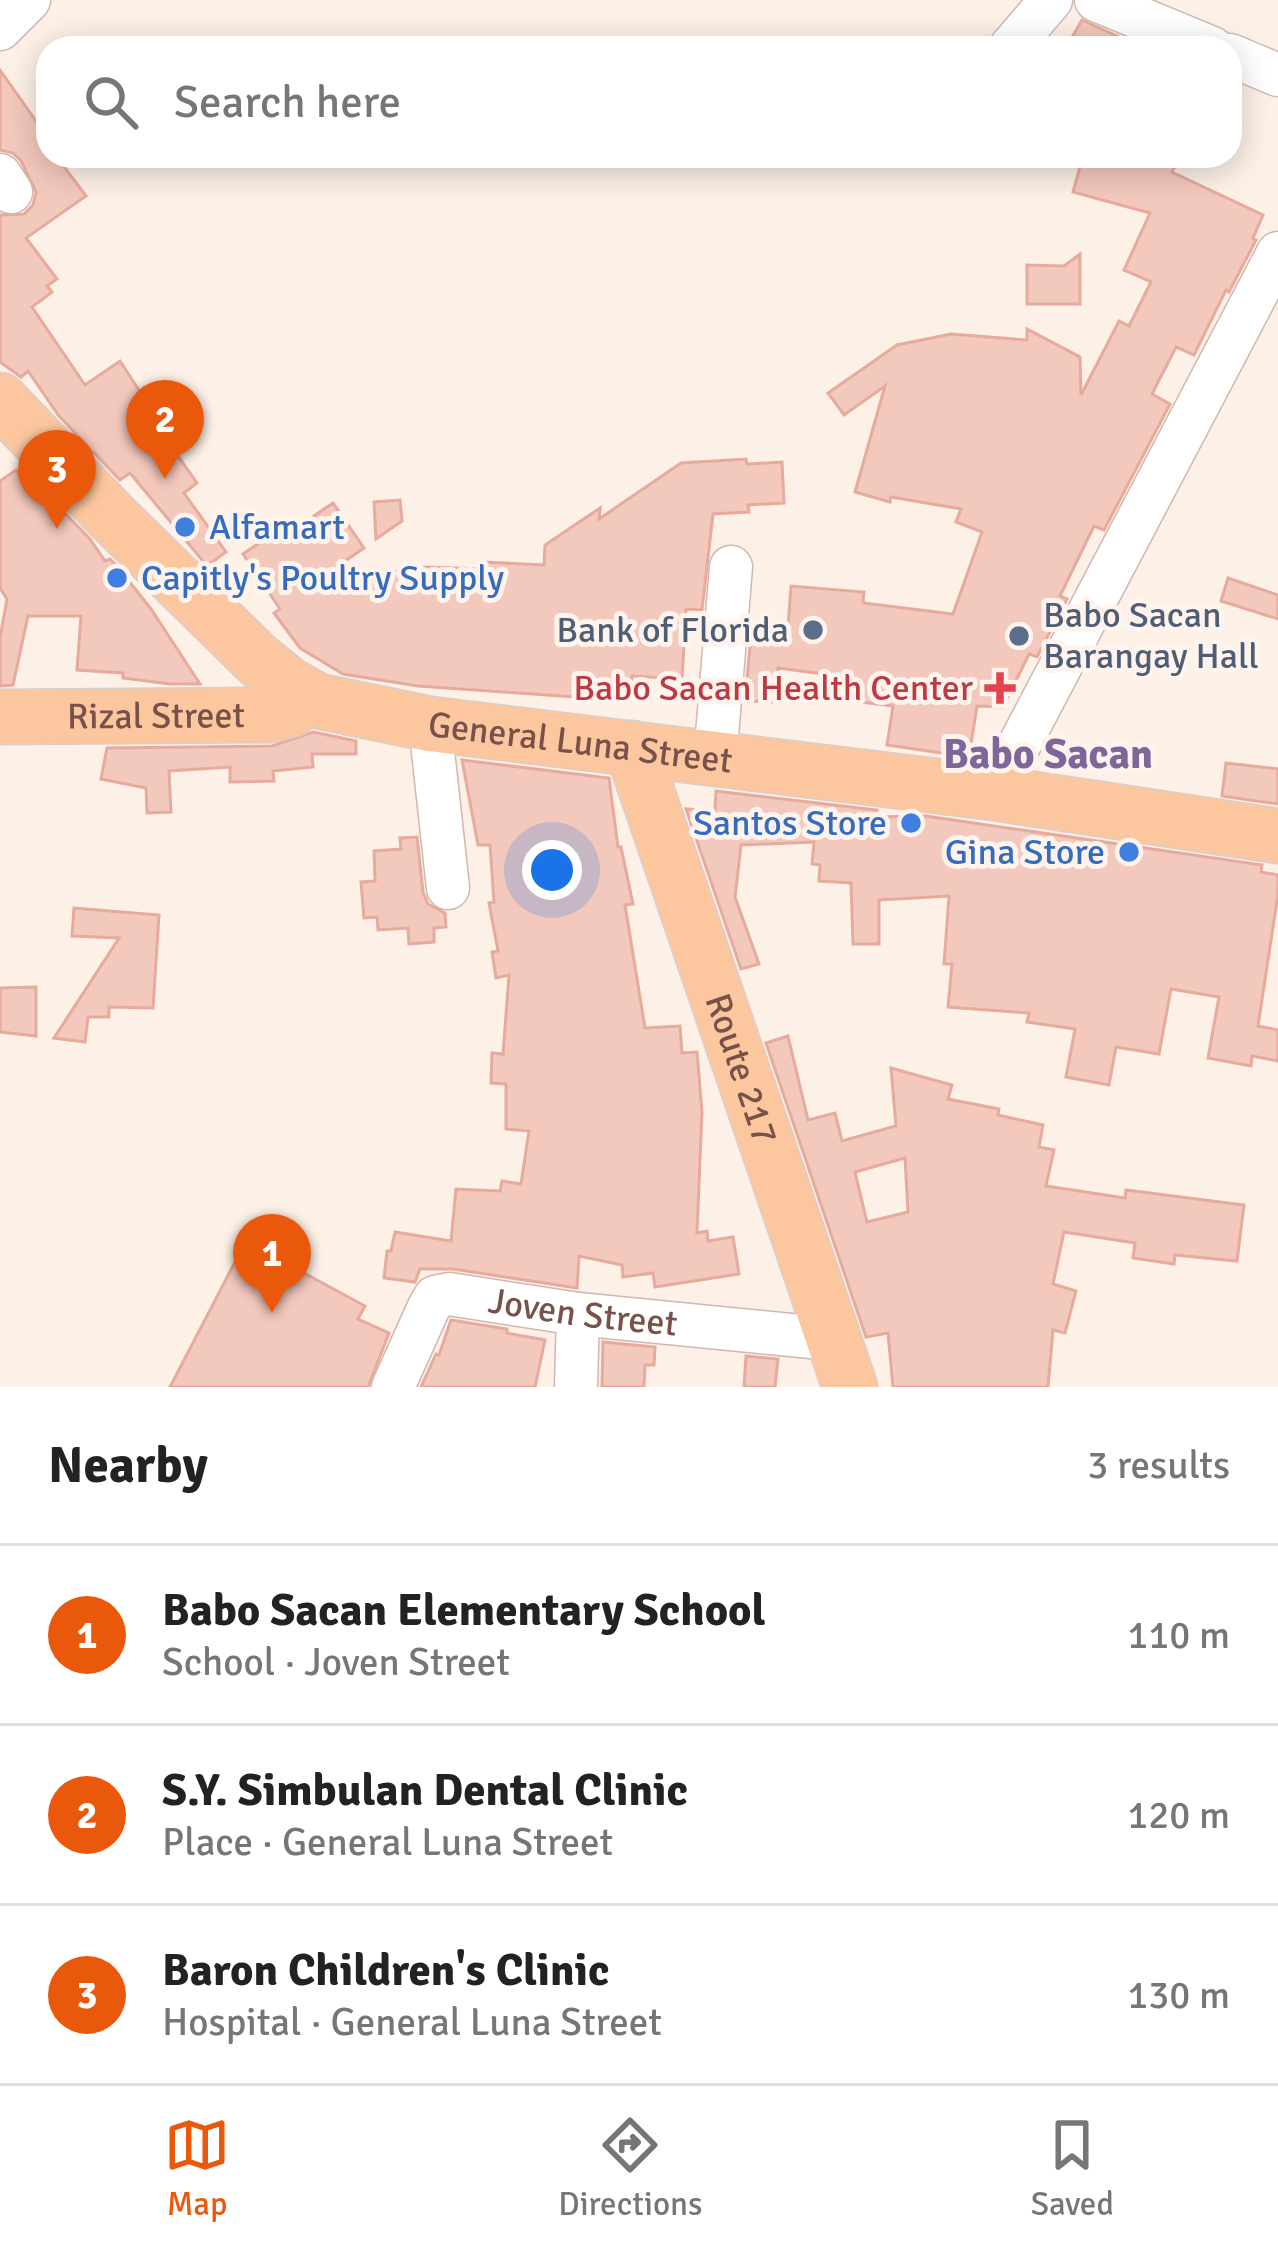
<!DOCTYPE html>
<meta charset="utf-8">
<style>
body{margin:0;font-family:Signika,sans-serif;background:#f6f6f6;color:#222}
.you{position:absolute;left:552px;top:870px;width:42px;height:42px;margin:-30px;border:9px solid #fff;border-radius:50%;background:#1a73e8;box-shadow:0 0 0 18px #1a73e833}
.badge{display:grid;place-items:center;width:78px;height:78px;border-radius:50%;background:#ea580c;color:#fff;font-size:39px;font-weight:700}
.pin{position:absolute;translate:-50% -99px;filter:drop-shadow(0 3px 6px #0008)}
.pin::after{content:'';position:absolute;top:63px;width:42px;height:36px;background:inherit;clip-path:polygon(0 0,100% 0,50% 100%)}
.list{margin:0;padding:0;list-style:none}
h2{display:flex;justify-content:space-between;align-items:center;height:156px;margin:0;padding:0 48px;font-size:51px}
h2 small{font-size:39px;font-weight:400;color:#767676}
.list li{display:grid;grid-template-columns:78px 1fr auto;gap:36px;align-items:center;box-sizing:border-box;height:180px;padding:0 48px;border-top:3px solid #e0e0e0}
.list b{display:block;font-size:45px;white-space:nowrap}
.list p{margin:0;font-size:39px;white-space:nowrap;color:#767676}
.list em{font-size:39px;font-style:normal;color:#767676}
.icon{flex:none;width:66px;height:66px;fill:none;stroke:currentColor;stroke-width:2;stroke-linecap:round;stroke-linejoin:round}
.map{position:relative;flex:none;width:1278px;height:1387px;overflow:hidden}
.search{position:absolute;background:#fff;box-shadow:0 6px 30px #0003;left:36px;right:36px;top:36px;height:132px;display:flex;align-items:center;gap:30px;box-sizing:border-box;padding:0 42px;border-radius:36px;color:#767676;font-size:45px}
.sheet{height:696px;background:#fff}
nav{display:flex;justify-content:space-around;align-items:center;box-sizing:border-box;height:168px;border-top:3px solid #e0e0e0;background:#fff;font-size:33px;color:#767676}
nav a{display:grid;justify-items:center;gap:6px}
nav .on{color:#ea580c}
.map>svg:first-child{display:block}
.building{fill:#f3c8bd;stroke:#e6ab9d;stroke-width:3;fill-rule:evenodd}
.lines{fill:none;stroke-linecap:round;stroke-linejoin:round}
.minor-casing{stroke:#d1b7ae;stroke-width:45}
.major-casing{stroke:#d9cecc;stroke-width:57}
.minor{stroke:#fff;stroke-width:42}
.major{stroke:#fcc79e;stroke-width:54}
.shop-dot{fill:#3f7fe0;stroke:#fff4ed;stroke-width:4.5}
.service-dot{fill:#5c6f8a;stroke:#fff4ed;stroke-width:4.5}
.health-dot{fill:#e0444e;stroke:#fff4ed;stroke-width:4.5}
.labels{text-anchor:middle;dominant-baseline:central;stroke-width:10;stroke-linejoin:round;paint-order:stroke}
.shop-label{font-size:36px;fill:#366cbe;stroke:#fff4ed;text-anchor:start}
.service-label{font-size:36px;fill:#4e5e75;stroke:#fff4ed;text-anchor:start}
.health-label{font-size:36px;fill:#be3a42;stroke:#fff4ed;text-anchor:end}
.street-label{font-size:36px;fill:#77514a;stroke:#fff4ed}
.quarter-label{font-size:42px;font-weight:bold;fill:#7e659a;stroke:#fff4ed}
</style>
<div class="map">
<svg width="1278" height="1387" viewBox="0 0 1278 1387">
<rect width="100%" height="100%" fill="#fdf0e6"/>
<g class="building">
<path d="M 1082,20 L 1119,37 L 1114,48 L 1066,48 Z"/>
<path d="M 0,70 L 48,138 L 48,156 L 56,156 L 86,196 L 26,238 L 57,279 L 47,286 L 52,292 L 32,307 L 85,385 L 120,361 L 148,404 L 192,406 L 191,437 L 164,436 L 197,483 L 184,493 L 226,552 L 207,566 L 130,473 L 120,480 L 59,416 L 28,371 L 21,377 L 0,362 L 0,215 L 24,214 L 33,205 L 36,192 L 21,161 L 13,153 L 0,150 Z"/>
<path d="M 1083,156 L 1180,156 L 1172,172 L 1263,215 L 1253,238 L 1256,240 L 1229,292 L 1226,290 L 1194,355 L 1176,347 L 1152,394 L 1170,404 L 1104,530 L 1094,526 L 1060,596 L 1067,599 L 1037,657 L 1029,654 L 1003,707 L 977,706 L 969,757 L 887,745 L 893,706 L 852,701 L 854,678 L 778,668 L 776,702 L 745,701 L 752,625 L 788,627 L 791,586 L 864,592 L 863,603 L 953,614 L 982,532 L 956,522 L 961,509 L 891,497 L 890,502 L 855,492 L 885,386 L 844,415 L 828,393 L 897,345 L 951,334 L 1027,340 L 1027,329 L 1080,357 L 1081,395 L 1119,321 L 1129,326 L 1151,282 L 1124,270 L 1150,213 L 1073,192 Z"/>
<path d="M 1080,254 L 1080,304 L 1027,304 L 1027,265 L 1064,266 Z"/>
<path d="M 746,459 L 747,464 L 782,462 L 784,503 L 748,505 L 749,512 L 713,514 L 702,610 L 686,609 L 682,679 L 632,676 L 630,701 L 418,686 L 343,674 L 300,648 L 274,613 L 280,609 L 243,554 L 271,535 L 275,542 L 333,503 L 364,548 L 335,568 L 425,573 L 425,567 L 482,569 L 482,562 L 544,565 L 545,545 L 600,508 L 599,519 L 681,463 Z"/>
<path d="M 16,470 L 27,485 L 33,480 L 90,539 L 105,561 L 110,559 L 117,566 L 151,609 L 200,684 L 170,684 L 123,678 L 123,673 L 77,670 L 81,616 L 28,616 L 13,685 L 0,686 L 0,638 L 7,599 L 0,588 L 0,481 Z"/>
<path d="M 400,500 L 402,521 L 376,539 L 374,502 Z"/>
<path d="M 1228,578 L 1278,595 L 1278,619 L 1221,601 Z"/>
<path d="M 313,732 L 356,741 L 356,754 L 312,754 L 313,767 L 273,771 L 274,781 L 230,782 L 230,767 L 169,771 L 171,812 L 147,813 L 146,788 L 101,779 L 107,748 L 272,746 Z"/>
<path d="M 462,760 L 609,778 L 618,847 L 621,847 L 633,904 L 625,905 L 645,1028 L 680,1026 L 682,1053 L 697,1052 L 702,1112 L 697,1233 L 707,1231 L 708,1241 L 733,1237 L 739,1274 L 655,1287 L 653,1273 L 623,1277 L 622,1265 L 579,1256 L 577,1288 L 453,1269 L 420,1269 L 415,1282 L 384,1278 L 387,1251 L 391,1251 L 395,1232 L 451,1241 L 456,1189 L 500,1191 L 502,1181 L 521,1184 L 529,1131 L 506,1129 L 506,1084 L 491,1083 L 492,1053 L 503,1054 L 509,975 L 496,978 L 492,952 L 498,951 L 489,903 L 494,902 L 490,845 L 478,845 Z"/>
<path d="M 1226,763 L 1278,769 L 1278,804 L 1222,796 Z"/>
<path d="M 716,791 L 877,810 L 876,817 L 926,816 L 1262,865 L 1261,872 L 1278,875 L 1278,894 L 1258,1026 L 1278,1030 L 1278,1061 L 1252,1056 L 1251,1066 L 1208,1058 L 1219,997 L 1171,989 L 1159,1054 L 1116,1047 L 1109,1085 L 1066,1077 L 1075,1029 L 1027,1022 L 1029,1013 L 948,1007 L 952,964 L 944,964 L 949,896 L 879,900 L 879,944 L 853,944 L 851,883 L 819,881 L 820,865 L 812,864 L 814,842 L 741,845 L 735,897 L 759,964 L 741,969 L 686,809 L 715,811 Z"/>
<path d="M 417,837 L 423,892 L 428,904 L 445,913 L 446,927 L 434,928 L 434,942 L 409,944 L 408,928 L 378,930 L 377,917 L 364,918 L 361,882 L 375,881 L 374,851 L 401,849 L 400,838 Z"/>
<path d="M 74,908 L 159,915 L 153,1008 L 109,1007 L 109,1017 L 88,1017 L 85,1042 L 54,1038 L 119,938 L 72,936 Z"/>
<path d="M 36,987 L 36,1036 L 0,1032 L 0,988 Z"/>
<path d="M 788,1036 L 808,1120 L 835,1113 L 842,1141 L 896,1126 L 891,1068 L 952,1085 L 948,1099 L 999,1109 L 998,1115 L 1043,1125 L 1039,1147 L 1054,1150 L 1046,1186 L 1125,1198 L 1126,1190 L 1244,1205 L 1237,1261 L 1175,1255 L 1174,1264 L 1133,1258 L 1135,1243 L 1064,1232 L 1053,1284 L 1076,1291 L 1065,1333 L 1053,1330 L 1048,1387 L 893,1387 L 888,1333 L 866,1337 L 766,1043 ZM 905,1158 L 908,1212 L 867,1222 L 855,1172 Z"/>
<path d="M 261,1220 L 302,1232 L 291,1266 L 365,1306 L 358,1319 L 389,1333 L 368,1387 L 170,1387 L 236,1260 L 246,1266 Z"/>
<path d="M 451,1320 L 507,1329 L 507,1333 L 545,1340 L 535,1387 L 421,1387 L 436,1354 L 439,1355 Z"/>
<path d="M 603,1342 L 655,1347 L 654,1365 L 645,1365 L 644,1387 L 602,1387 Z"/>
<path d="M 746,1356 L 778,1359 L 775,1387 L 744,1387 Z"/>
</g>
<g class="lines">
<g class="minor-casing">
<g id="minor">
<path d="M 1096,0 L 1212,48"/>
<path d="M 0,29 L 29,0"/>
<path d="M 1010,48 L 1051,0"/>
<path d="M 1230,55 L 1278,75"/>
<path d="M 0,175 L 11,192"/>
<path d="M 430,724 L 448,888"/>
<path d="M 715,759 L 731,567"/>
<path d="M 994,793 L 1278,253"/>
<path id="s1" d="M 393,1387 L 429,1307 L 435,1297 L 449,1294 L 578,1314 L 831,1339"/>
<path d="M 576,1387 L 578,1314"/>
</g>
</g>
<g class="major-casing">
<g id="major">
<path id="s2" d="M 0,400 L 111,516 L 258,660 L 289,685 L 318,701 L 430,724 L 994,793 L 1278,836"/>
<path id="s3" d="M 0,717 L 271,715 L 292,709 L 306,696"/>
<path id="s4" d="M 632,748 L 850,1387"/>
</g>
</g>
<use href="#minor" class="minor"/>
<use href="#major" class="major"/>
</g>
<g class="shop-dot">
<circle cx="185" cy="527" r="12"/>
<circle cx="117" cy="578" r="12"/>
<circle cx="911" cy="823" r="12"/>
<circle cx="1129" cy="852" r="12"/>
</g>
<g class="service-dot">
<circle cx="813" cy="630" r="12"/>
<circle cx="1019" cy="636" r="12"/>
</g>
<path class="health-dot" d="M994 670h12v12h12v12h-12v12h-12v-12h-12v-12h12z"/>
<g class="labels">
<g class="shop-label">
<text x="209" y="527">Alfamart</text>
<text x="141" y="578">Capitly's Poultry Supply</text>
<text x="887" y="823" text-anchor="end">Santos Store</text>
<text x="1105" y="852" text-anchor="end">Gina Store</text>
</g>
<g class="service-label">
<text x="1043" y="615">Babo Sacan<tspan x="1043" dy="41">Barangay Hall</tspan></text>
<text x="789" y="630" text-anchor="end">Bank of Florida</text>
</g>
<g class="health-label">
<text x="973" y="688">Babo Sacan Health Center</text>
</g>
<g class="street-label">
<text stroke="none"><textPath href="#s3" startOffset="156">Rizal Street</textPath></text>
<text stroke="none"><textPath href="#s2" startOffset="705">General Luna Street</textPath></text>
<text stroke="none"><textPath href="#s4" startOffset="339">Route 217</textPath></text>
<text stroke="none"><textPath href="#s1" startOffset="249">Joven Street</textPath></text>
</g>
<g class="quarter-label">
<text x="1048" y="754">Babo Sacan</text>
</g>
</g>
</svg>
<div class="you"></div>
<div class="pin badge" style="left:272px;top:1313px">1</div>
<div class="pin badge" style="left:165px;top:479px">2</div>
<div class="pin badge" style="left:57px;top:529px">3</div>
<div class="search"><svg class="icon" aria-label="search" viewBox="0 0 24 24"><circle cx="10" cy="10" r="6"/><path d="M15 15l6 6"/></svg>Search here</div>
</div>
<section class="sheet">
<h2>Nearby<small>3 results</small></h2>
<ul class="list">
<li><span class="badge">1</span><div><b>Babo Sacan Elementary School</b><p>School · Joven Street</p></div><em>110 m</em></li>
<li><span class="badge">2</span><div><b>S.Y. Simbulan Dental Clinic</b><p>Place · General Luna Street</p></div><em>120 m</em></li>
<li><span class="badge">3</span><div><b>Baron Children's Clinic</b><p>Hospital · General Luna Street</p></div><em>130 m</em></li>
</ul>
</section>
<nav>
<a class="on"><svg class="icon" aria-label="map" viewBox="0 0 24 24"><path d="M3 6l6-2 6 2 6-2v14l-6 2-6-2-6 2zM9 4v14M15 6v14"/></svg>Map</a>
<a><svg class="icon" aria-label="directions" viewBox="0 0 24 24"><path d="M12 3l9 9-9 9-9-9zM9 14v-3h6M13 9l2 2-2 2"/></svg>Directions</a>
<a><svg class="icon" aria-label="saved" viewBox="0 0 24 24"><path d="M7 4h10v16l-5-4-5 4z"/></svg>Saved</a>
</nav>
